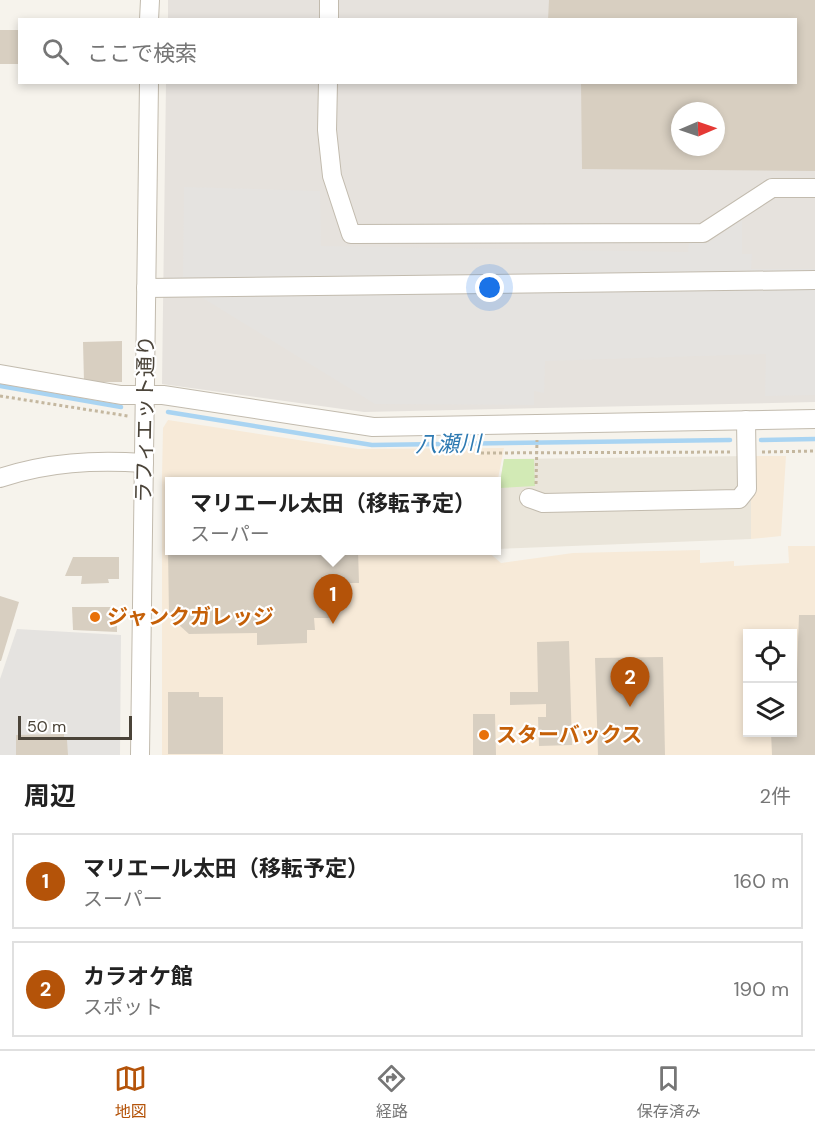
<!DOCTYPE html>
<html lang="ja">
<meta charset="utf-8">
<style>
body{margin:0;font-family:"DM Sans","Noto Sans JP",sans-serif;background:#f6f6f6;color:#222}
.controls{position:absolute;right:18px;bottom:18px;display:grid;overflow:hidden;border-radius:0px;box-shadow:0 3px 9px #0003}
.controls button{width:54px;height:54px;display:grid;place-items:center;padding:0;border:0;border-bottom:2px solid #e0e0e0;background:#fff;color:#222;font:30px sans-serif}
.compass{position:absolute;left:671px;top:102px;width:54px;height:54px;border-radius:50%;background:#fff;box-shadow:0 3px 9px #0003;rotate:88deg}
.scale{position:absolute;left:18px;bottom:15px;width:114px;box-sizing:border-box;padding-left:6px;border:3px solid #4b4439;border-top:0;font-size:16px;line-height:21px;white-space:nowrap;color:#4b4439;-webkit-text-stroke:4px #fff;paint-order:stroke}
.you{position:absolute;left:490px;top:288px;width:21px;height:21px;margin:-15px;border:4px solid #fff;border-radius:50%;background:#1a73e8;box-shadow:0 0 0 9px #1a73e833}
.badge{display:grid;place-items:center;width:39px;height:39px;border-radius:50%;background:#b45309;color:#fff;font-size:20px;font-weight:700}
.pin{position:absolute;translate:-50% -50px;filter:drop-shadow(0 2px 3px #0008)}
.pin::after{content:'';position:absolute;top:32px;width:21px;height:18px;background:inherit;clip-path:polygon(0 0,100% 0,50% 100%)}
.popup{position:absolute;left:165px;top:477px;width:336px;height:78px;box-sizing:border-box;display:grid;place-content:center;border-radius:0px;background:#fff;filter:drop-shadow(0 2px 4px #0005);font-size:20px;white-space:nowrap;color:#767676}
.popup b{font-size:22px;color:#222}
.popup::after{content:'';position:absolute;left:50%;top:100%;margin-left:-12px;border:12px solid transparent;border-top-color:#fff}
.list{margin:0;padding:0;list-style:none}
h2{display:flex;justify-content:space-between;align-items:center;height:78px;margin:0;padding:0 24px;font-size:26px}
h2 small{font-size:20px;font-weight:400;color:#767676}
.list li{display:grid;grid-template-columns:39px 1fr auto;gap:18px;align-items:center;box-sizing:border-box;height:96px;margin:0 12px 12px;padding:0 12px;border:2px solid #e0e0e0;border-radius:0px}
.list b{display:block;font-size:22px;white-space:nowrap}
.list p{margin:0;font-size:20px;white-space:nowrap;color:#767676}
.list em{font-size:20px;font-style:normal;color:#767676}
.icon{flex:none;width:33px;height:33px;fill:none;stroke:currentColor;stroke-width:2;stroke-linecap:round;stroke-linejoin:round}
.map{position:relative;flex:none;width:815px;height:755px;overflow:hidden}
.search{position:absolute;background:#fff;box-shadow:0 3px 9px #0003;left:18px;right:18px;top:18px;height:66px;display:flex;align-items:center;gap:15px;box-sizing:border-box;padding:0 21px;border-radius:0px;color:#767676;font-size:22px}
.sheet{height:294px;background:#fff}
nav{display:flex;justify-content:space-around;align-items:center;box-sizing:border-box;height:84px;border-top:2px solid #e0e0e0;background:#fff;font-size:16px;color:#767676}
nav a{display:grid;justify-items:center;gap:3px}
nav .on{color:#b45309}
.map>svg:first-child{display:block}
.residential{fill:#eae5da}
.commercial{fill:#f7ead8;fill-rule:evenodd}
.industrial{fill:#e6e2dd;fill-rule:evenodd}
.green{fill:#d2eab5}
.parking{fill:#e5e3e0}
.lines{fill:none;stroke-linecap:round;stroke-linejoin:round}
.stream{stroke:#a9d4f2;stroke-width:4.5}
.building{fill:#d8cfc1;fill-rule:evenodd}
.minor-casing{stroke:#c2bbae;stroke-width:20}
.path{stroke:#c4b79f;stroke-width:3;stroke-dasharray:3 3;stroke-linecap:butt}
.minor{stroke:#fff;stroke-width:18}
.food-dot{fill:#e8710a;stroke:#fff;stroke-width:2}
.labels{text-anchor:middle;dominant-baseline:central;stroke-width:4.5;stroke-linejoin:round;paint-order:stroke}
.street-label{font-size:21px;fill:#4b4439;stroke:#fff}
.food-label{font-size:21px;font-weight:bold;fill:#c56008;stroke:#fff;text-anchor:start}
.water-label{font-size:22px;font-style:italic;fill:#2e7ab2;stroke:#fff}
</style>
<div class="map">
<svg width="815" height="755" viewBox="0 0 815 755">
<rect width="100%" height="100%" fill="#f6f3ec"/>
<path class="residential" d="M 751,456 L 751,539 L 497,549 L 498,494 L 504,459 Z"/>
<g class="commercial">
<path d="M 168,420 L 358,449 L 504,448 L 497,484 L 496,482 L 170,482 L 170,550 L 486,550 L 501,563 L 573,553 L 700,550 L 700,563 L 734,561 L 734,566 L 789,563 L 788,546 L 815,546 L 815,755 L 162,755 L 162,476 L 163,428 ZM 748,634 L 792,634 L 792,732 L 748,732 Z"/>
<path d="M 751,456 L 786,456 L 781,536 L 751,539 Z"/>
</g>
<path class="industrial" d="M 168,0 L 815,0 L 815,402 L 364,412 L 162,384 L 166,83 L 796,82 L 796,20 L 168,20 ZM 680,111 L 716,111 L 716,147 L 680,147 Z"/>
<path class="green" d="M 504,459 L 534,459 L 535,486 L 499,488 Z"/>
<g class="parking">
<path d="M 184,187 L 320,191 L 321,246 L 688,252 L 689,243 L 708,243 L 742,220 L 742,254 L 752,254 L 751,269 L 815,269 L 815,395 L 765,396 L 766,354 L 545,361 L 544,393 L 534,391 L 534,405 L 375,404 L 169,277 L 183,277 Z"/>
<path d="M 17,629 L 121,635 L 120,755 L 0,755 L 0,679 Z"/>
</g>
<g class="lines">
<g class="stream">
<path d="M 0,386 L 121,407"/>
<path d="M 168,412 L 372,445 L 730,440"/>
<path d="M 761,440 L 815,439"/>
</g>
</g>
<g class="building">
<path d="M 549,0 L 815,0 L 815,171 L 582,169 L 581,82 L 796,82 L 796,20 L 548,20 ZM 680,111 L 716,111 L 716,147 L 680,147 Z"/>
<rect x="0" y="30" width="20" height="34"/>
<path d="M 122,341 L 122,382 L 84,382 L 83,342 Z"/>
<path d="M 168,550 L 358,550 L 359,583 L 345,583 L 345,598 L 329,598 L 329,618 L 314,618 L 315,630 L 307,630 L 307,643 L 257,645 L 257,633 L 189,634 L 169,616 Z"/>
<path d="M 73,557 L 119,557 L 119,579 L 108,579 L 109,583 L 81,584 L 82,576 L 65,576 Z"/>
<path d="M 0,596 L 19,602 L 1,661 L 0,661 Z"/>
<path d="M 72,607 L 117,607 L 117,632 L 73,630 Z"/>
<path d="M 799,615 L 815,615 L 815,755 L 772,755 L 771,732 L 792,732 L 795,726 Z"/>
<path d="M 569,641 L 572,745 L 539,746 L 538,717 L 546,717 L 546,704 L 510,705 L 510,692 L 538,692 L 537,642 Z"/>
<path d="M 663,657 L 665,755 L 598,755 L 595,658 Z"/>
<path d="M 168,692 L 199,692 L 199,697 L 223,697 L 223,754 L 168,754 Z"/>
<path d="M 473,714 L 495,714 L 496,755 L 473,755 Z"/>
<path d="M 64,734 L 64,740 L 67,740 L 68,755 L 16,755 L 16,735 Z"/>
</g>
<g class="lines">
<g class="minor-casing">
<g id="minor">
<path d="M 149,20 L 150,0"/>
<path d="M 329,20 L 329,0"/>
<path d="M 328,82 L 327,130 L 332,176 L 351,234 L 703,233 L 772,188 L 815,188"/>
<path d="M 146,288 L 815,280"/>
<path d="M 0,374 L 121,395 L 163,395 L 373,427 L 815,419"/>
<path d="M 0,478 C 48,462 94,460 144,463"/>
<path d="M 529,498 L 543,503 L 739,499 L 747,489 L 746,420"/>
<path d="M 140,755 L 149,82"/>
</g>
</g>
<g class="path">
<path d="M 0,396 L 128,416"/>
<path d="M 762,452 L 815,451"/>
<path d="M 481,453 L 731,452"/>
<path d="M 536,484 L 537,440"/>
</g>
<use href="#minor" class="minor"/>
</g>
<g class="food-dot">
<circle cx="95" cy="617" r="6"/>
<circle cx="484" cy="735" r="6"/>
</g>
<g class="labels">
<g class="street-label">
<text transform="translate(145 419) rotate(-89)">ラフィエット通り</text>
</g>
<g class="food-label">
<text x="107" y="617">ジャンクガレッジ</text>
<text x="496" y="735">スターバックス</text>
</g>
<g class="water-label">
<text transform="translate(448 444) rotate(-1)">八瀬川</text>
</g>
</g>
</svg>
<div class="controls">
<button><svg class="icon" aria-label="locate" viewBox="0 0 24 24"><circle cx="12" cy="12" r="6"/><path d="M12 2v4M12 18v4M2 12h4M18 12h4"/></svg></button>
<button><svg class="icon" aria-label="layers" viewBox="0 0 24 24"><path d="M12 4l9 5-9 5-9-5zM3 14l9 5 9-5"/></svg></button>
</div>
<svg class="compass" viewBox="-18 -18 36 36"><path d="M0-13l5 13h-10z" fill="#e53935"/><path d="M0 13l5-13h-10z" fill="#767676"/></svg>
<div class="scale">50 m</div>
<div class="you"></div>
<div class="pin badge" style="left:333px;top:624px">1</div>
<div class="popup"><b>マリエール太田（移転予定）</b>スーパー</div>
<div class="pin badge" style="left:630px;top:707px">2</div>
<div class="search"><svg class="icon" aria-label="search" viewBox="0 0 24 24"><circle cx="10" cy="10" r="6"/><path d="M15 15l6 6"/></svg>ここで検索</div>
</div>
<section class="sheet">
<h2>周辺<small>2件</small></h2>
<ul class="list">
<li><span class="badge">1</span><div><b>マリエール太田（移転予定）</b><p>スーパー</p></div><em>160 m</em></li>
<li><span class="badge">2</span><div><b>カラオケ館</b><p>スポット</p></div><em>190 m</em></li>
</ul>
</section>
<nav>
<a class="on"><svg class="icon" aria-label="map" viewBox="0 0 24 24"><path d="M3 6l6-2 6 2 6-2v14l-6 2-6-2-6 2zM9 4v14M15 6v14"/></svg>地図</a>
<a><svg class="icon" aria-label="directions" viewBox="0 0 24 24"><path d="M12 3l9 9-9 9-9-9zM9 14v-3h6M13 9l2 2-2 2"/></svg>経路</a>
<a><svg class="icon" aria-label="saved" viewBox="0 0 24 24"><path d="M7 4h10v16l-5-4-5 4z"/></svg>保存済み</a>
</nav>
